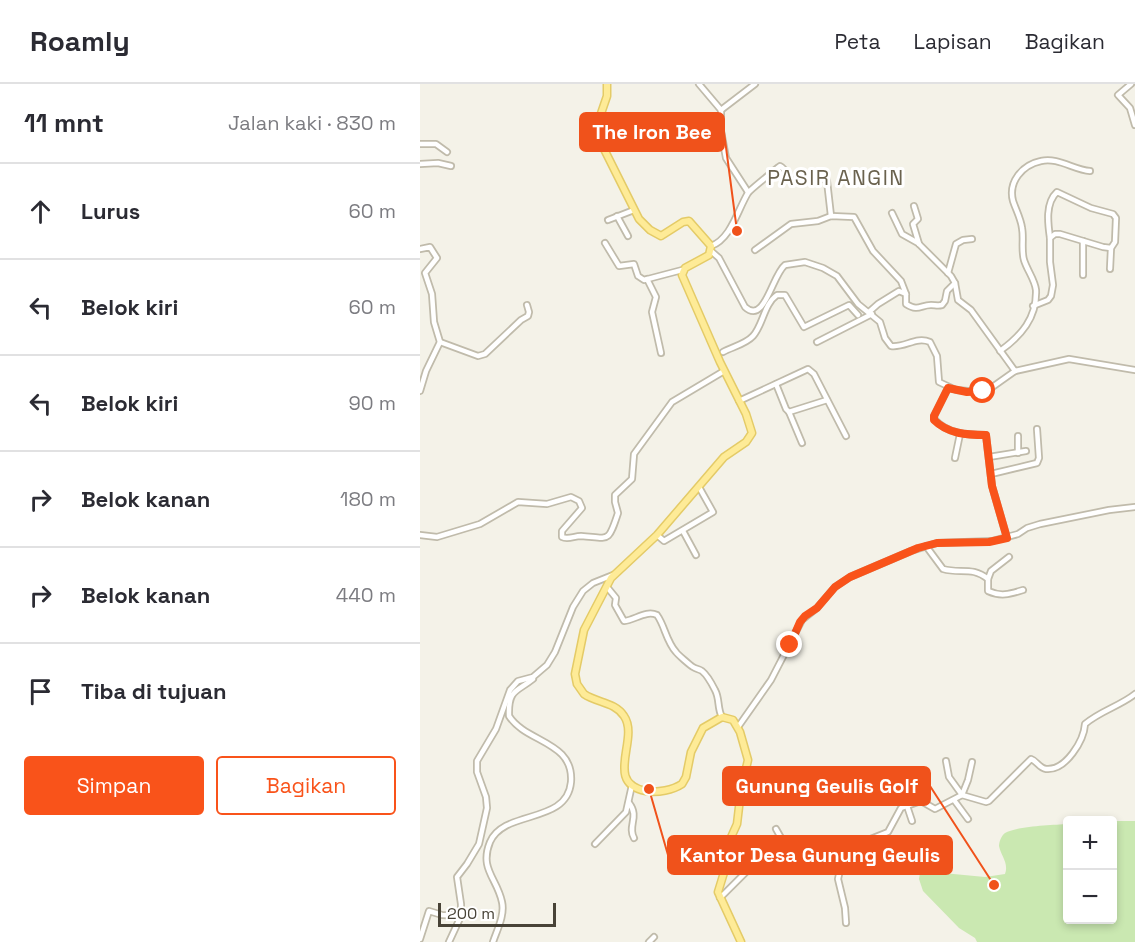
<!DOCTYPE html>
<html lang="id">
<meta charset="utf-8">
<style>
body{margin:0;font-family:"Space Grotesk",sans-serif;background:#f7f7f7;color:#2b2b33}
.controls{position:absolute;right:18px;bottom:18px;display:grid;overflow:hidden;border-radius:6px;box-shadow:0 3px 9px #0003}
.controls button{width:54px;height:54px;display:grid;place-items:center;padding:0;border:0;border-bottom:2px solid #e1e1e2;background:#fff;color:#2b2b33;font:30px sans-serif}
.scale{position:absolute;left:18px;bottom:15px;width:118px;box-sizing:border-box;padding-left:6px;border:3px solid #484337;border-top:0;font-size:16px;line-height:21px;white-space:nowrap;color:#484337;-webkit-text-stroke:4px #fff;paint-order:stroke}
.stop{position:absolute;width:18px;height:18px;margin:-14px;border:4px solid #f9531a;border-radius:50%;background:#fff}
.stop.end{background:#f9531a;border-color:#fff;box-shadow:0 2px 6px #0008}
.list{margin:0;padding:0;list-style:none}
h2{display:flex;justify-content:space-between;align-items:center;height:78px;margin:0;padding:0 24px;font-size:26px}
h2 small{font-size:20px;font-weight:400;color:#7c7c81}
.list li{display:grid;grid-template-columns:39px 1fr auto;gap:18px;align-items:center;box-sizing:border-box;height:96px;padding:0 24px;border-top:2px solid #e1e1e2}
.list b{display:block;font-size:22px;white-space:nowrap}
.list em{font-size:20px;font-style:normal;color:#7c7c81}
.actions{display:flex;gap:12px;padding:18px 24px}
.actions a{flex:1;padding:14px 0;border:2px solid #f9531a;border-radius:6px;text-align:center;font-size:21px;color:#f9531a}
.actions .main{background:#f9531a;color:#fff}
.icon{flex:none;width:33px;height:33px;fill:none;stroke:currentColor;stroke-width:2;stroke-linecap:round;stroke-linejoin:round}
.map{position:relative;flex:none;width:715px;height:858px;overflow:hidden}
header{display:flex;align-items:center;gap:36px;box-sizing:border-box;height:84px;padding:0 30px;background:#fff;border-bottom:2px solid #e1e1e2}
header strong{font-size:28px}
nav{display:flex;gap:33px;margin-inline-start:auto;font-size:21px}
main{display:flex}
aside{flex:1;background:#fff}
.map>svg:first-child{display:block}
.green{fill:#cae8b1}
.lines{fill:none;stroke-linecap:round;stroke-linejoin:round}
.minor-casing{stroke:#c0bbab;stroke-width:8}
.major-casing{stroke:#e4cb67;stroke-width:9}
.minor{stroke:#fff;stroke-width:4.5}
.major{stroke:#feeb97;stroke-width:6}
.route{stroke:#f9531a;stroke-width:8}
.labels{text-anchor:middle;dominant-baseline:central;stroke-width:6;stroke-linejoin:round;paint-order:stroke}
.quarter-label{font-size:21px;letter-spacing:1.5px;fill:#6a624e;stroke:#fff}
.leader{fill:none;stroke:#f0521b;stroke-width:2}
.callout-dot{fill:#f0521b;stroke:#fff;stroke-width:2}
.callout{fill:#f0521b;stroke:#f0521b;stroke-width:2}
.callout-label{font-size:20px;text-anchor:middle;font-weight:bold;fill:#fff}
</style>
<header>
<strong>Roamly</strong>
<nav><a>Peta</a><a>Lapisan</a><a>Bagikan</a></nav>
</header>
<main>
<aside>
<h2>11 mnt<small>Jalan kaki · 830 m</small></h2>
<ul class="list">
<li><svg class="icon" aria-label="ahead" viewBox="0 0 24 24"><path d="M12 20V5M6 11l6-6 6 6"/></svg><div><b>Lurus</b></div><em>60 m</em></li>
<li><svg class="icon" aria-label="left" viewBox="0 0 24 24"><path d="M17 20v-9H6M10 6l-5 5 5 5"/></svg><div><b>Belok kiri</b></div><em>60 m</em></li>
<li><svg class="icon" aria-label="left" viewBox="0 0 24 24"><path d="M17 20v-9H6M10 6l-5 5 5 5"/></svg><div><b>Belok kiri</b></div><em>90 m</em></li>
<li><svg class="icon" aria-label="right" viewBox="0 0 24 24"><path d="M7 20v-9h11M14 6l5 5-5 5"/></svg><div><b>Belok kanan</b></div><em>180 m</em></li>
<li><svg class="icon" aria-label="right" viewBox="0 0 24 24"><path d="M7 20v-9h11M14 6l5 5-5 5"/></svg><div><b>Belok kanan</b></div><em>440 m</em></li>
<li><svg class="icon" aria-label="arrive" viewBox="0 0 24 24"><path d="M6 21V4h12l-3 4 3 4H6"/></svg><div><b>Tiba di tujuan</b></div></li>
</ul>
<div class="actions"><a class="main">Simpan</a><a>Bagikan</a></div>
</aside>
<div class="map">
<svg width="715" height="858" viewBox="0 0 715 858">
<rect width="100%" height="100%" fill="#f4f2e8"/>
<path class="green" d="M 693,737 L 715,737 L 715,858 L 557,858 L 555,854 L 539,844 L 503,807 L 499,795 L 501,783 L 511,778 L 523,789 L 565,793 L 585,790 C 589,779 581,772 579,762 C 579,758 581,752 585,749 C 597,742 633,741 647,740 L 648,836 L 692,836 Z"/>
<g class="lines">
<g class="minor-casing">
<g id="minor">
<path d="M 279,0 L 301,26 L 301,47 L 306,74 L 328,108"/>
<path d="M 711,0 L 698,11 L 710,24 L 715,41"/>
<path d="M 301,26 L 335,0"/>
<path d="M 0,60 L 16,60 L 27,68"/>
<path d="M 0,80 L 18,79 L 31,82"/>
<path d="M 494,122 L 498,135 L 493,140 L 499,160"/>
<path d="M 472,129 L 482,150 L 498,159 L 531,192 L 535,199 L 538,216 L 551,226 L 595,287"/>
<path d="M 197,132 L 208,152"/>
<path d="M 188,136 L 214,126"/>
<path d="M 630,154 C 628,140 625,119 637,108 L 671,124 L 693,130 L 696,134 L 695,158 L 691,164 L 690,185"/>
<path d="M 663,157 L 663,191"/>
<path d="M 185,159 L 199,182 L 214,180 L 218,192 L 224,196 L 262,186"/>
<path d="M 291,162 C 311,155 318,125 328,109 C 331,105 355,86 360,82 C 366,85 365,89 369,94 C 377,102 390,96 399,93 L 407,97 L 411,132"/>
<path d="M 0,165 L 10,163 L 17,174 L 5,189 L 12,210 L 14,238 L 20,258 L 6,287 L 0,307"/>
<path d="M 335,166 L 371,140 L 398,137 L 411,132 L 434,133 L 453,167 L 481,197 L 486,210"/>
<path d="M 291,167 L 299,174 L 325,223 C 345,241 352,191 365,181 L 385,178 L 403,184 L 417,192 L 438,220 L 460,238 L 465,254 L 471,262 C 485,264 496,252 510,258 L 517,272 L 519,298 L 536,306 L 560,308 L 571,304 L 595,287 L 649,275 L 715,286"/>
<path d="M 528,189 L 536,160 L 543,156 L 552,155"/>
<path d="M 227,195 L 236,213 L 232,228 L 241,269"/>
<path d="M 613,222 L 628,216 L 631,212 L 633,201 L 630,178 L 630,154 L 635,150 L 640,150 L 683,163 L 691,164"/>
<path d="M 449,228 L 458,220 L 479,207 L 486,210 L 486,220 C 499,228 500,221 511,221 C 515,221 518,222 522,221 L 525,217 L 527,207 L 535,199"/>
<path d="M 20,258 L 58,272 L 65,270 L 101,236 L 108,232 L 109,228 L 107,221"/>
<path d="M 397,258 L 452,230"/>
<path d="M 580,267 C 601,252 617,234 616,206 C 615,196 607,186 604,176 C 601,166 604,154 602,144 C 601,135 596,126 593,117 C 588,98 602,81 621,77 C 638,73 654,86 670,87"/>
<path d="M 303,268 C 312,263 326,260 333,252 C 343,241 344,220 357,211 L 365,211 L 384,243 L 429,221 L 438,231"/>
<path d="M 356,300 L 366,325 L 369,328 L 407,316"/>
<path d="M 528,304 L 514,332 L 515,336 C 528,350 547,351 566,351 L 572,402 L 587,454"/>
<path d="M 319,317 L 388,285 L 394,290 L 426,352"/>
<path d="M 369,328 L 382,359"/>
<path d="M 598,352 L 598,369"/>
<path d="M 569,373 L 606,367"/>
<path d="M 535,374 L 540,350"/>
<path d="M 571,390 L 617,379 L 619,374 L 617,345"/>
<path d="M 263,447 L 276,471"/>
<path d="M 0,451 L 17,453 L 60,440 L 98,418 L 127,420 L 151,413 L 159,417 L 162,424 L 142,447 L 142,453 C 148,456 154,452 161,452 C 189,454 188,460 198,429 L 195,418 L 195,411 L 212,395 L 214,370 L 252,318 L 304,287"/>
<path d="M 237,451 L 244,457 L 293,428 L 279,403"/>
<path d="M 506,462 L 523,485 C 540,490 552,482 568,495 L 568,507 C 581,513 590,510 603,506"/>
<path d="M 568,495 L 571,487 L 589,473"/>
<path d="M 187,503 L 196,514 L 195,521 L 204,537 C 215,536 226,526 237,531 C 245,542 246,557 256,568 C 257,570 271,582 273,583 C 276,585 279,585 282,587 C 287,591 292,600 295,606 C 300,615 297,624 302,633"/>
<path d="M 318,643 L 351,596 L 382,536 L 397,524 L 415,503 L 430,493 L 491,467 L 517,459 L 572,457 L 598,450 L 607,444 L 620,440 L 689,426 L 715,423"/>
<path d="M 526,677 L 529,693 L 542,711 L 548,696 L 552,678"/>
<path d="M 534,716 L 548,735"/>
<path d="M 209,719 C 220,733 207,742 214,754"/>
<path d="M 487,722 L 492,737"/>
<path d="M 356,745 L 364,759"/>
<path d="M 175,760 L 206,728 L 212,701"/>
<path d="M 307,770 L 335,760"/>
<path d="M 422,777 L 418,795 L 425,824 L 426,839"/>
<path d="M 300,814 L 344,770 L 364,759 L 399,763 L 422,777 L 431,772 L 438,760 L 468,748 L 481,724 L 501,717 L 515,725 L 542,711 L 566,718 L 569,717 L 611,675 C 617,677 619,684 626,685 C 646,687 664,656 665,640 C 680,627 700,622 715,610"/>
<path d="M 0,855 L 9,827 L 22,831 L 41,832"/>
<path d="M 29,858 L 41,832 L 41,820 L 37,793 L 47,780 L 59,760 L 67,724 L 66,713 L 57,688 L 57,677 L 76,645 L 90,606 L 98,597 L 113,593 L 127,581 L 135,568 L 153,523 L 163,507 L 173,499 L 193,491"/>
<path d="M 73,858 C 77,846 85,831 82,818 C 77,794 59,785 70,758 C 84,725 147,741 151,698 C 154,657 106,659 89,632 C 88,605 97,608 113,595"/>
<path d="M 229,858 L 234,853"/>
</g>
</g>
<g class="major-casing">
<path id="major" d="M 187,0 L 187,12 L 175,47 L 219,135 L 230,146 L 241,152 L 263,138 L 269,137 L 291,162 L 289,171 L 265,184 L 262,191 L 300,278 L 326,330 L 332,349 L 326,358 L 304,373 L 237,451 L 191,494 L 164,546 L 155,590 L 157,600 L 164,610 C 177,619 195,618 204,632 C 220,655 183,699 226,707 C 238,709 253,706 262,700 L 266,693 L 271,668 L 283,644 L 302,633 L 313,636 L 320,648 L 328,676 L 321,706 L 317,740 L 308,760 L 306,782 L 298,808 L 321,858"/>
</g>
<use href="#minor" class="minor"/>
<use href="#major" class="major"/>
</g>
<g class="lines">
<path class="route" d="M 370,561 L 380,538 L 385,532 L 397,524 L 415,503 L 430,493 L 498,464 L 517,459 L 569,458 L 587,454 L 572,402 L 566,351 C 547,351 528,350 514,336 L 514,332 L 528,304 L 547,308 L 563,307"/>
</g>
<g class="labels">
<g class="quarter-label">
<text x="416" y="93">PASIR ANGIN</text>
</g>
</g>
<path class="leader" d="M317 147L304 48M574 801L510 702M229 705L248 771"/>
<g class="callout-dot">
<circle cx="317" cy="147" r="6"/>
<circle cx="574" cy="801" r="6"/>
<circle cx="229" cy="705" r="6"/>
</g>
<g class="callout">
<rect x="160" y="29" width="144" height="38" rx="6"/>
<rect x="303" y="683" width="207" height="38" rx="6"/>
<rect x="248" y="752" width="284" height="38" rx="6"/>
</g>
<g class="callout-label">
<text x="232" y="55">The Iron Bee</text>
<text x="407" y="709">Gunung Geulis Golf</text>
<text x="390" y="778">Kantor Desa Gunung Geulis</text>
</g>
</svg>
<div class="controls">
<button>+</button>
<button>−</button>
</div>
<div class="scale">200 m</div>
<div class="stop" style="left:563px;top:307px"></div>
<div class="stop end" style="left:370px;top:561px"></div>
</div>
</main>
